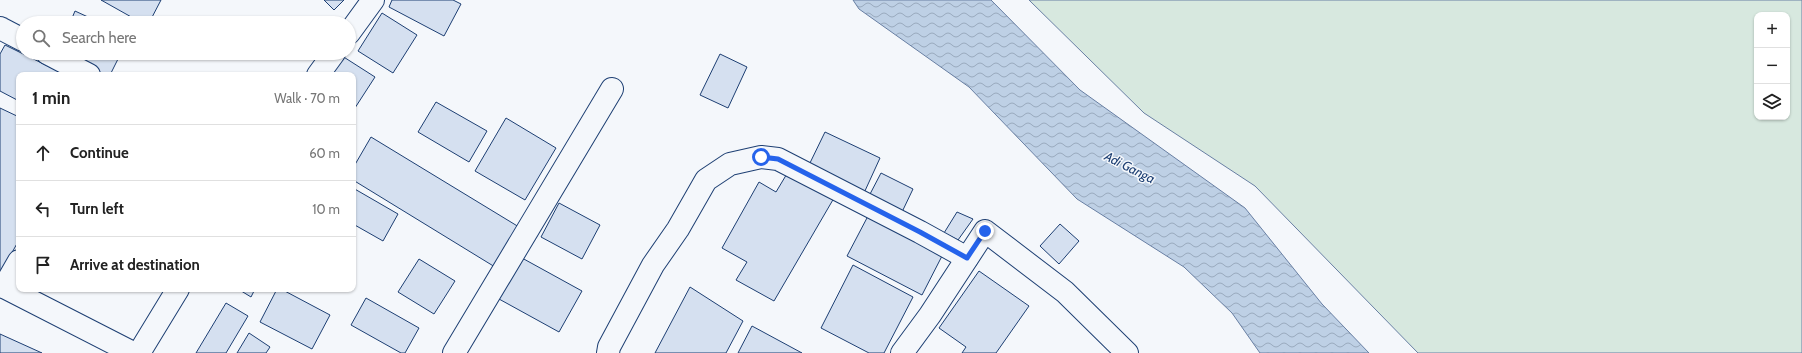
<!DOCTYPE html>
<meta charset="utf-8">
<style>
body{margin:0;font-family:Cabin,sans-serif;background:#f6f6f6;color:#222}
.controls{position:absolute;right:12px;top:12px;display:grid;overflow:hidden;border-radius:8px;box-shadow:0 1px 3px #0004}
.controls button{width:36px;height:36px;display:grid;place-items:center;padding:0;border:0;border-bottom:1px solid #e0e0e0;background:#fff;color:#222;font:20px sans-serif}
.stop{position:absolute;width:12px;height:12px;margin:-9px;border:3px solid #2563eb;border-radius:50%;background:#fff}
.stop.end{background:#2563eb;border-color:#fff;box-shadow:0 1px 4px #0008}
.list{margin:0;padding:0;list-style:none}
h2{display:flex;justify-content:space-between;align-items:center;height:52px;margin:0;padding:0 16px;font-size:17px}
h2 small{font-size:13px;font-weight:400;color:#767676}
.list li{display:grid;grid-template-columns:26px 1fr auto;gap:12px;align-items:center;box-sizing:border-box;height:56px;padding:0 16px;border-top:1px solid #e0e0e0}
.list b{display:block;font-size:15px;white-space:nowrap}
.list em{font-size:13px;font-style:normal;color:#767676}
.icon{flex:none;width:22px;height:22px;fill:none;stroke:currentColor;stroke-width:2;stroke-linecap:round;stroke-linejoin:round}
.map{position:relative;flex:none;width:1802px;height:353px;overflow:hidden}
.search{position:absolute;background:#fff;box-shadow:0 1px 3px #0004;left:16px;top:16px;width:340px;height:44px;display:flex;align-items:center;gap:10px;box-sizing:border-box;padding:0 14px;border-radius:22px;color:#767676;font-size:15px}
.panel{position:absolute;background:#fff;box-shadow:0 1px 3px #0004;left:16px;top:72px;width:340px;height:220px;border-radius:8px}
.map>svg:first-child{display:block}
.grass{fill:#d7e8df;stroke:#687fa3;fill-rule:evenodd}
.water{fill:url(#water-waves);stroke:#687fa3}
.building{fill:#d5e0f0;stroke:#1d3f73}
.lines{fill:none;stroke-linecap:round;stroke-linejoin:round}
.minor-casing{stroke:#1d3f73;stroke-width:24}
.major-casing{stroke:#1d3f73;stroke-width:24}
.minor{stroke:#f4f7fb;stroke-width:22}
.major{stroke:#f4f7fb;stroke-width:22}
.route{stroke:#2563eb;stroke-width:5}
.labels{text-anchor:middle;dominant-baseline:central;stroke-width:3;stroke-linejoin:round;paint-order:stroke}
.water-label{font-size:13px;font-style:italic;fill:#1d3f73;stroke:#f4f7fb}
</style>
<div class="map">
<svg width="1802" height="353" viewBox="0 0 1802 353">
<defs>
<pattern id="water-waves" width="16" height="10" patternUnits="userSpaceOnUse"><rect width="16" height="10" fill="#bed0e5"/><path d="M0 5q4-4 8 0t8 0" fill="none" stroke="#9aaabe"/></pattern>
</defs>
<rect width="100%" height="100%" fill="#f4f7fb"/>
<path class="grass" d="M 1029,0 L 1802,0 L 1802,353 L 1418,353 L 1255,186 L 1144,113 ZM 1757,15 L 1787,15 L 1787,117 L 1757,117 Z"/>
<path class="water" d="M 853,0 L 991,0 L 1080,90 L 1245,208 L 1322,304 L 1369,353 L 1260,353 L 1232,313 L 1184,267 L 1077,199 L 969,87 L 859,9 Z"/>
<g class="building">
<path d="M 101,0 L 161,0 L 149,23 L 142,23 Z"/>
<path d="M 324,0 L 344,0 L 334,10 Z"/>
<path d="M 392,0 L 453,0 L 461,4 L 444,36 L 389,7 Z"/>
<path d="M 75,11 L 101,23 L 70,23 Z"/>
<path d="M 382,13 L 417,35 L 393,73 L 358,51 Z"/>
<path d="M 5,45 L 66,75 L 19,75 L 19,101 L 0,91 L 0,54 Z"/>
<path d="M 59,53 L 121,53 L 110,75 L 106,75 Z"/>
<path d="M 339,54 L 375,77 L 353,111 L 353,75 L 325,75 Z"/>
<path d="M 720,54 L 747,67 L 728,108 L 700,95 Z"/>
<path d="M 436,102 L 487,131 L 469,162 L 418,132 Z"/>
<path d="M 0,108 L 19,117 L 19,240 L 0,274 Z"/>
<path d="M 506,118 L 556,148 L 525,200 L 475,171 Z"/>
<path d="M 825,132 L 880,158 L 864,193 L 808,167 Z"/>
<path d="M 371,137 L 519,227 L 495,267 L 353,180 L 353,168 Z"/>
<path d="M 788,172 L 834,198 L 774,301 L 736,280 L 747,262 L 722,248 L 759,182 L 776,192 Z"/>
<path d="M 881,173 L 913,189 L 902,212 L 869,196 Z"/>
<path d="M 353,188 L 398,214 L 383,241 L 353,224 Z"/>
<path d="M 559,203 L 600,225 L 582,259 L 541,237 Z"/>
<path d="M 957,212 L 973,219 L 958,240 L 944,233 Z"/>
<path d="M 868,216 L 942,256 L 922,295 L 847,256 Z"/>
<path d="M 1060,224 L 1079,241 L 1059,264 L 1040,246 Z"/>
<path d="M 522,258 L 582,291 L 559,332 L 499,299 Z"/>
<path d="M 419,259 L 455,281 L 434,314 L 398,292 Z"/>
<path d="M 853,265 L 913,297 L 884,353 L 869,353 L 821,328 Z"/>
<path d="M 979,271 L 1029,306 L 996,353 L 962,353 L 966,347 L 939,328 Z"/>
<path d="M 690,287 L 743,321 L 726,353 L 655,353 Z"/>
<path d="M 238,289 L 255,289 L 251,297 Z"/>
<path d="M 277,289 L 281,289 L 330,315 L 312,349 L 260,322 Z"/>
<path d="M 366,298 L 419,328 L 405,353 L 401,353 L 351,325 Z"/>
<path d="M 226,303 L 248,316 L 226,353 L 196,353 Z"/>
<path d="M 752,326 L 802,353 L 738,353 Z"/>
<path d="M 249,333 L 270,347 L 266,353 L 237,353 Z"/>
<path d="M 0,334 L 42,353 L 0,353 Z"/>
</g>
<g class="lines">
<g class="minor-casing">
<g id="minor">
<path d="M 0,28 L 23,40"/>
<path d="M 349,33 L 373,0"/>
<path d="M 47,53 L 89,75"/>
<path d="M 318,75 L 334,53"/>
<path d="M 4,287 L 19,261"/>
<path d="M 139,353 L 178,289"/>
<path d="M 454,353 L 612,89"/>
<path d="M 608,353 L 609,347 L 653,265 L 678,229 L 706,180 L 730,164 L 761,157 L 778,159 L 920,232 L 967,258"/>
<path d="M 902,353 L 930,315 L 985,231 L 1065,292 L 1127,353"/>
</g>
</g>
<g class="major-casing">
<path id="major" d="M 0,285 L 133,353"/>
</g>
<use href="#minor" class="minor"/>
<use href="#major" class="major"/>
</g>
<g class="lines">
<path class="route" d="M 761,157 L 778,159 L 920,232 L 967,258 L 985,231"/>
</g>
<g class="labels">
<g class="water-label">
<text transform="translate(1130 167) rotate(27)">Adi Ganga</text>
</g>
</g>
</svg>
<div class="controls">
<button>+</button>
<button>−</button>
<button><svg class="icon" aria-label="layers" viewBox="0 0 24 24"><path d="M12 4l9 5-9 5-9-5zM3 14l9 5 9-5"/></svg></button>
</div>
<div class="stop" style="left:761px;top:157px"></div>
<div class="stop end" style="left:985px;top:231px"></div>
<div class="search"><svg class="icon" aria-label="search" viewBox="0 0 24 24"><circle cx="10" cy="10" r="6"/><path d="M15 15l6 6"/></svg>Search here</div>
<section class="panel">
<h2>1 min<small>Walk · 70 m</small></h2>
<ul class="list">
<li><svg class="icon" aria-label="ahead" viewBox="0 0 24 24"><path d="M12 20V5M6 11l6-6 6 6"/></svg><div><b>Continue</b></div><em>60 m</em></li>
<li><svg class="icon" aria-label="left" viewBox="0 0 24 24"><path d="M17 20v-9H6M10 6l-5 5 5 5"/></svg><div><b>Turn left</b></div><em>10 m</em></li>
<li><svg class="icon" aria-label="arrive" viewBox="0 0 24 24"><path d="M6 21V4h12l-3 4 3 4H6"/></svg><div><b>Arrive at destination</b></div></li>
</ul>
</section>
</div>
